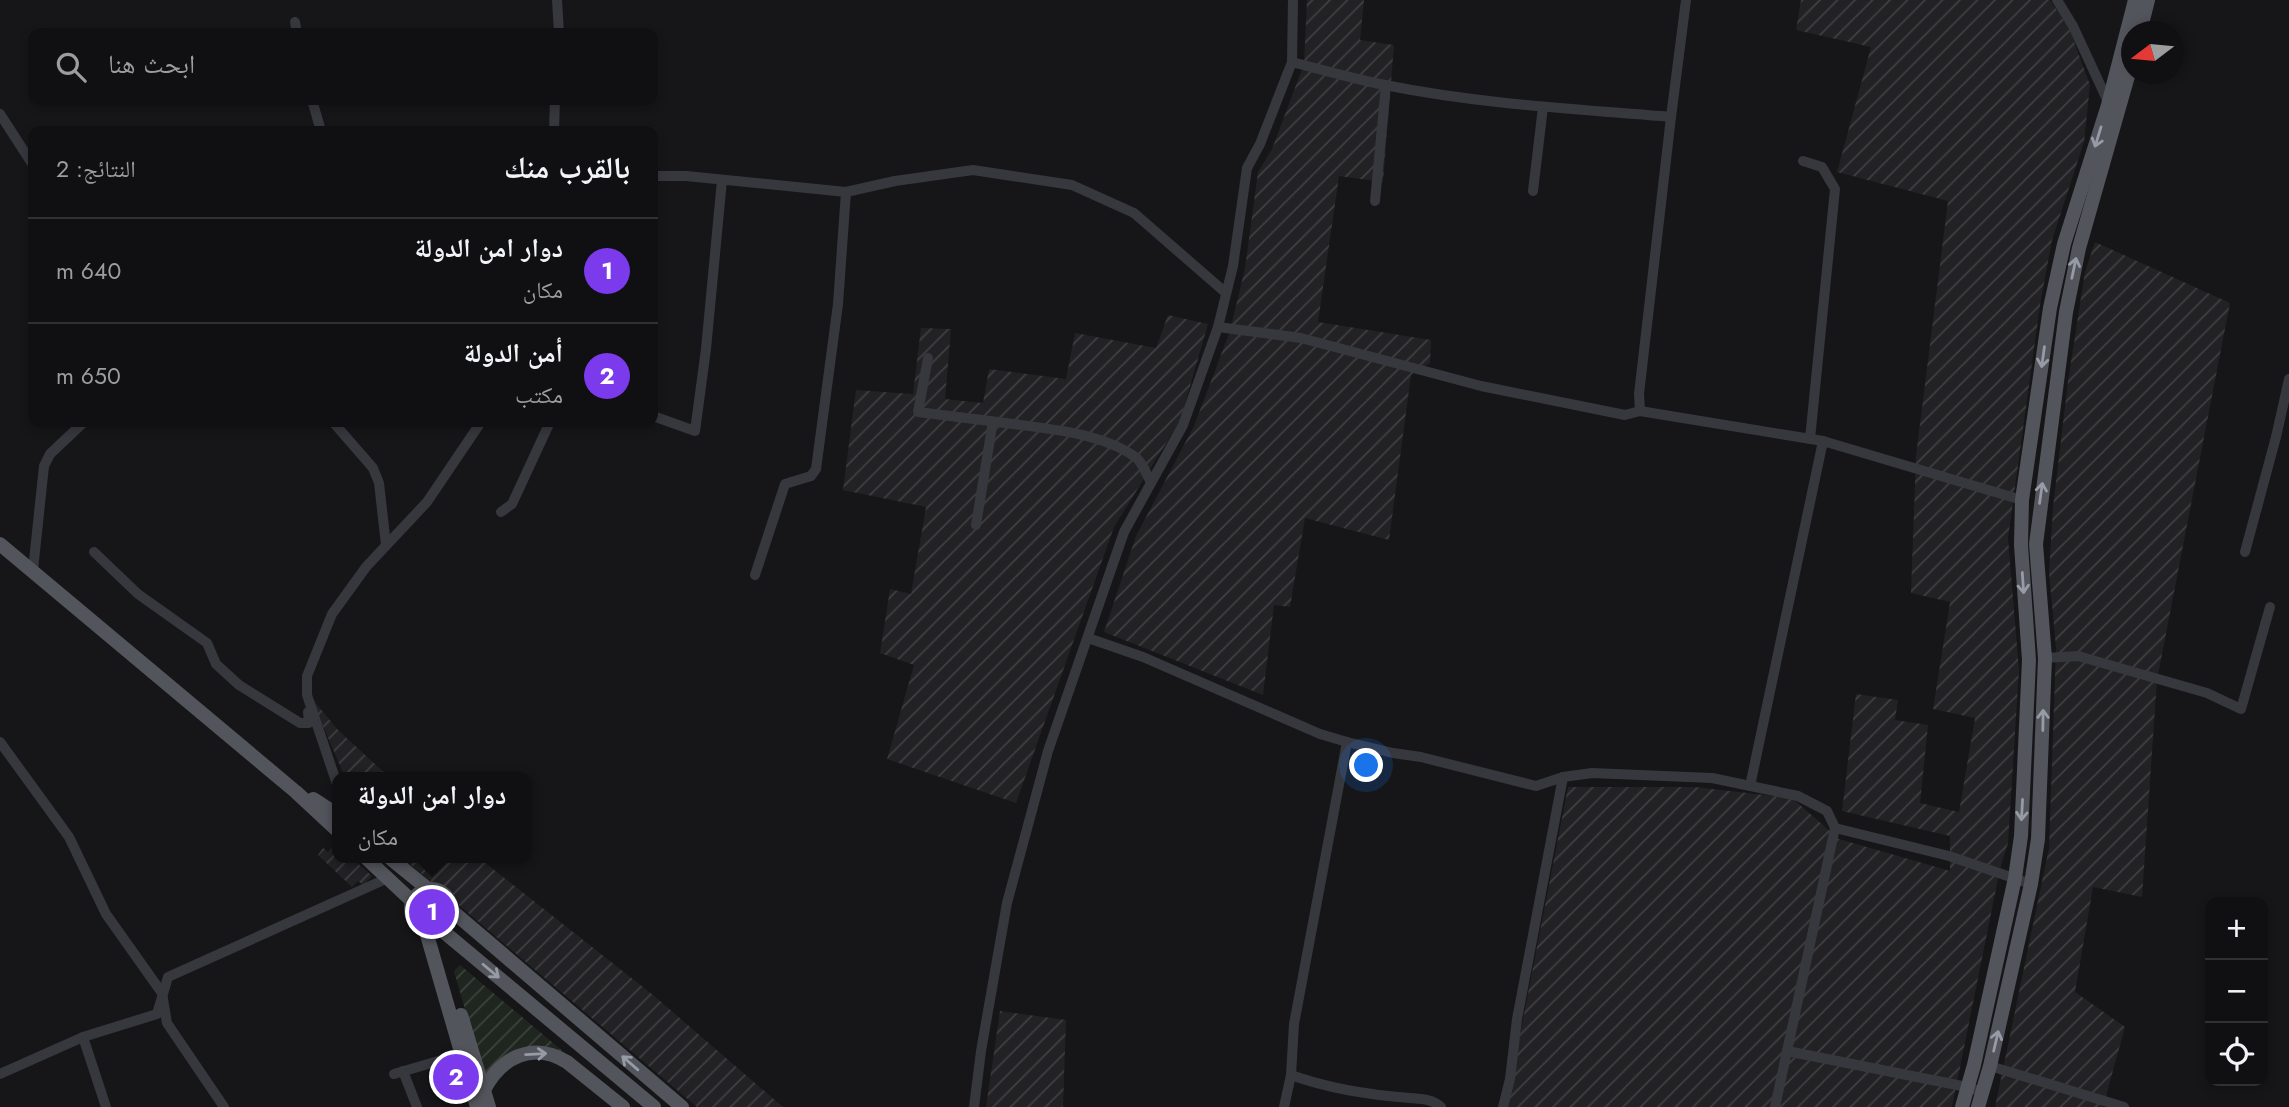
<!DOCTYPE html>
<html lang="ar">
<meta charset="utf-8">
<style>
body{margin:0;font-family:Jost,"Noto Naskh Arabic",sans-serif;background:#19191b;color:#f1f3f6;direction:rtl}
.controls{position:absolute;right:21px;bottom:21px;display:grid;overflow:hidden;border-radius:14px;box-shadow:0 4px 10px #0003}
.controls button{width:63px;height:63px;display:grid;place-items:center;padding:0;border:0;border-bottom:2px solid #303032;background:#101012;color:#f1f3f6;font:35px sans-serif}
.compass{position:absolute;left:2121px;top:21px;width:63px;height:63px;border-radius:50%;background:#101012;box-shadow:0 4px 10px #0003;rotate:254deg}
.you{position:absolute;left:1367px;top:766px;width:24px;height:24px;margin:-18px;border:5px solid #fff;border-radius:50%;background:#1a73e8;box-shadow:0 0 0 10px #1a73e833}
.badge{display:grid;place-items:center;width:46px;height:46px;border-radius:50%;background:#7c3aed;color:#fff;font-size:23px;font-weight:700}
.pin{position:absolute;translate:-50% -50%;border:4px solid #fff;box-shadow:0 2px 7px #0006}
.popup{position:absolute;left:332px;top:772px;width:200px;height:91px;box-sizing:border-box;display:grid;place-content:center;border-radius:14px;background:#101012;filter:drop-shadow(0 2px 5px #0005);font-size:23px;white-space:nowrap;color:#9c9d9f}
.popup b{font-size:26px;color:#f1f3f6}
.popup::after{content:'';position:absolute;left:50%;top:100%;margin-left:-14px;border:14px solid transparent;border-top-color:#101012}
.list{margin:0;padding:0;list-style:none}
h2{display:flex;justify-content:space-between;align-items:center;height:91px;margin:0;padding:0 28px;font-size:30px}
h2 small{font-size:23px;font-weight:400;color:#9c9d9f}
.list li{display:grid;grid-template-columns:46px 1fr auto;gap:21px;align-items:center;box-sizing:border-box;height:105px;padding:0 28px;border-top:2px solid #303032}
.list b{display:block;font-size:26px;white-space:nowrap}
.list p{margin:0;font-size:23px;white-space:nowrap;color:#9c9d9f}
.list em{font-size:23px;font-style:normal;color:#9c9d9f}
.icon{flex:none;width:38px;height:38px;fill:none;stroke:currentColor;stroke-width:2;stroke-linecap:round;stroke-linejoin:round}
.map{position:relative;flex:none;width:2289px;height:1107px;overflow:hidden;direction:ltr}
.search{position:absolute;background:#101012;box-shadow:0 4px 10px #0003;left:28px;top:28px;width:630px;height:77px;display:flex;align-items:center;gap:18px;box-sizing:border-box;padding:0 24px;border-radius:14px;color:#9c9d9f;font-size:26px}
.panel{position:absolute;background:#101012;box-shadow:0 4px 10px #0003;left:28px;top:126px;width:630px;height:301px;border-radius:14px;direction:rtl}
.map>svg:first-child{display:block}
.industrial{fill:url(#industrial-furrows)}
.garden{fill:url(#garden-furrows)}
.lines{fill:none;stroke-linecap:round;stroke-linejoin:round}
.minor{stroke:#37383d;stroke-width:10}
.major{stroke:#53555c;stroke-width:14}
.oneway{stroke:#979ba6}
</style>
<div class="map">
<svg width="2289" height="1107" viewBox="0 0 2289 1107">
<defs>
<pattern id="industrial-furrows" width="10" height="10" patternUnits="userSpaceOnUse" patternTransform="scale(1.75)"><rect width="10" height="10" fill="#222225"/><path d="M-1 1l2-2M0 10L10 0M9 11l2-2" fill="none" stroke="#3f3f43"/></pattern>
<pattern id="garden-furrows" width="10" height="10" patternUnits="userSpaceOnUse" patternTransform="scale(1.75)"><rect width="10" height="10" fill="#1e261f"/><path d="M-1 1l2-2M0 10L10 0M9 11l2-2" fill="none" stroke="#3c433d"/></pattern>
</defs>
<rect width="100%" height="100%" fill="#161618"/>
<g class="industrial">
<path d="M 1307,0 L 1364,0 L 1360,40 L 1394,45 L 1383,182 L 1339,176 L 1318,322 L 1431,340 L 1430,363 L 1411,375 L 1389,540 L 1305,518 L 1290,607 L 1274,605 L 1263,695 L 1104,632 L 1136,536 L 1194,426 L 1230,331 L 1245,268 L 1258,172 L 1272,149 L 1304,64 Z"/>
<path d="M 1801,0 L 2050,0 L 2069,28 L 2090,85 L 2084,142 L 2052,240 L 2040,305 L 2008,538 L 2019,670 L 2008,843 L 2000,869 L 1952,1107 L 1506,1107 L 1568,787 L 1695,787 L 1792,798 L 1839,839 L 1950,871 L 1950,836 L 1842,811 L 1856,694 L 1898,700 L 1895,720 L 1928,725 L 1920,803 L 1959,812 L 1975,718 L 1933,709 L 1950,602 L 1911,593 L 1916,456 L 1948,201 L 1837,172 L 1871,47 L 1796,30 Z"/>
<path d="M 2095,242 L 2230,303 L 2157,680 L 2142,897 L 2093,887 L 2075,992 L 2125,1027 L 2103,1107 L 1995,1107 L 2049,848 L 2056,648 L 2049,572 L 2053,507 L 2068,381 L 2085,272 Z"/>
<path d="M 1168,315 L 1208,324 L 1180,421 L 1114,527 L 1016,803 L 887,759 L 914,665 L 880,653 L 890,589 L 911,594 L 926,507 L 843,490 L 856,390 L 913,394 L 921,328 L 951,329 L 945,399 L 983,403 L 989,369 L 1066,379 L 1075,333 L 1156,348 Z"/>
<path d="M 310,696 L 338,730 L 389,777 L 345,777 Z"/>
<path d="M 336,843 L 338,858 L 352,858 L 372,876 L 363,885 L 358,881 L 352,887 L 318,855 L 323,848 L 328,852 Z"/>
<path d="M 403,858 L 479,858 L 653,995 L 783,1107 L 697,1107 Z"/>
<path d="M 1000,1011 L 1066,1020 L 1063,1107 L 986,1107 Z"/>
</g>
<path class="garden" d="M 460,965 L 565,1053 L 549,1049 L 485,1080 L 454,971 Z"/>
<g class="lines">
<g class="minor">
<path d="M 557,0 L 559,33"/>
<path d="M 2057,0 L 2073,26 L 2110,106"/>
<path d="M 295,22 L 297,33"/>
<path d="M 1292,62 C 1323,70 1354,79 1385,85 C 1479,104 1576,109 1671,117 L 1639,394 L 1640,411"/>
<path d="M 312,100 L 321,131"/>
<path d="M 0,114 L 33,165"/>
<path d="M 1671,117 L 1686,0"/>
<path d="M 554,131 L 555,100"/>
<path d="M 1803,161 L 1822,167 L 1835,189 L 1810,439"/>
<path d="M 653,176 L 686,176 L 846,192 L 895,181 L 973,170 L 1072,185 L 1134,213 L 1226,293"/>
<path d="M 1533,191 L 1543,107"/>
<path d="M 1375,201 L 1386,85"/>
<path d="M 1218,327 L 1301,338 L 1481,386 L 1625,415 L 1640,411 L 1823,441 L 2022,500"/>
<path d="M 928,358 L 918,412 L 998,422"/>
<path d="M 653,416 L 695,431 L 706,349 L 722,180"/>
<path d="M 333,422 L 373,468 L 379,483 L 386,545"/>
<path d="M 501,512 L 512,504 L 550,422"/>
<path d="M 976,525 L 992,427 L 998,422 C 1040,428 1097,431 1134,456 C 1142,461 1147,475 1151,483"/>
<path d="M 94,552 L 138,594 L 207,643 L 216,664 L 239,685 L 300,723 L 309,723 L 308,712"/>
<path d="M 2245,552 L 2276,437 L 2289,379"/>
<path d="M 33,570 L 44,466 L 50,454 L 84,422"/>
<path d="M 755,575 L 785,484 L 811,476 L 816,469 L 838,304 L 846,192"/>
<path d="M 1088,638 L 1143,657 L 1320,734 L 1347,742 L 1393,753 L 1421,757 L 1536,786 L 1563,777 L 1592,773 L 1712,778 L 1798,796 L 1827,811 L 1835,828 L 1775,1107"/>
<path d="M 2045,658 L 2078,656 L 2207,693 L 2241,709 L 2270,607"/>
<path d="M 0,742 L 69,837 L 106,914 L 162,993 L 167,1023 L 224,1107"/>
<path d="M 1750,786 L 1823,441"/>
<path d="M 338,787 L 307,695 L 307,676 L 332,614 L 366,567 L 427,502 L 481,422"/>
<path d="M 1835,828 L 1949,856 L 2031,884"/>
<path d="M 83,1037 L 106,1107"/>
<path d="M 1787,1051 L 1967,1087 L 1982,1092"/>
<path d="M 1990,1066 L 2124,1107"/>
<path d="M 403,1071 L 417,1107"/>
<path d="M 0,1074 L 83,1037 L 157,1014 L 168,977 L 388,878"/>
<path d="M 394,1074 L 462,1054"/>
<path d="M 1291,1075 C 1330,1089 1369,1095 1410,1098 C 1421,1099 1433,1099 1441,1107"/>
<path d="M 974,1107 L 981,1051 L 1007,903 L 1048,751 L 1124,532 L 1183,425 L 1218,327 L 1233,266 L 1247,168 L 1260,144 L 1292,62 L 1293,0"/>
<path d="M 1284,1107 L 1291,1075 L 1294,1024 L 1347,742"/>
<path d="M 1503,1107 L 1510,1079 L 1517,1019 L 1563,777"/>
</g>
<g class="major">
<path d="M 2140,32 L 2148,0"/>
<path d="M 0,544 L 296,792 L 338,831"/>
<path d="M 313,799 L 338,815"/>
<path d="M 366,858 L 413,902"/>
<path d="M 390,858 L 428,889"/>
<circle cx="431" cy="909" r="20"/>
<path d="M 451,910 L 682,1107"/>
<path d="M 438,927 L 654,1107"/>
<path d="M 425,928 L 477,1107"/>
<path d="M 461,1015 L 489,1107"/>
<path d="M 484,1090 C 501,1057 533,1041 567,1062 L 623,1107"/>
<path d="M 1962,1107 L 1974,1065 L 2015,878 L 2021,836 L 2029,660 L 2021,545 L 2022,500 L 2050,308 L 2064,244 L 2108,105 L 2135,0"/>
<path d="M 1978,1107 L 1990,1066 L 2031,884 L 2038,839 L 2045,658 L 2036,544 L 2066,312 L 2079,248 L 2132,62"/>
</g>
</g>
<defs><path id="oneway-shaft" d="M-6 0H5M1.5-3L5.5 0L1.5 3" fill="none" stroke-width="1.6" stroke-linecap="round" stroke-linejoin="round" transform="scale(1.75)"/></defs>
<g class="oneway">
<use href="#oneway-shaft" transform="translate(2098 137) rotate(107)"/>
<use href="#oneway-shaft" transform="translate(2074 268) rotate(-78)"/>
<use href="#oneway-shaft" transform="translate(2043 357) rotate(98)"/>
<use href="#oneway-shaft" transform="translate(2041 493) rotate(-82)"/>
<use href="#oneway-shaft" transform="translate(2023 583) rotate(86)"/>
<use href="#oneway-shaft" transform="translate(2043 720) rotate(-89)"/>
<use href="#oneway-shaft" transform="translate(2022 810) rotate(93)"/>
<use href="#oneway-shaft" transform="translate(491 971) rotate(40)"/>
<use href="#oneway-shaft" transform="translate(1996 1041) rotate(-77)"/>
<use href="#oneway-shaft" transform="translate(536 1054) rotate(-3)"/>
<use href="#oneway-shaft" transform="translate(630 1063) rotate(-139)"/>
</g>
</svg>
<div class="controls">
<button>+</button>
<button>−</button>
<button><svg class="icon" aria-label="locate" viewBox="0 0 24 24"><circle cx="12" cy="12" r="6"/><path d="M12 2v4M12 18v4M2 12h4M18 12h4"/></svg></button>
</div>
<svg class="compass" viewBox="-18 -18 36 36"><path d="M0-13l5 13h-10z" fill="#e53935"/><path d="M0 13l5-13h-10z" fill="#9c9d9f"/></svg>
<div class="you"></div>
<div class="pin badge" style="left:432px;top:912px">1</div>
<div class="popup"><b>دوار امن الدولة</b>مكان</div>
<div class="pin badge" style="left:456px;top:1077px">2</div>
<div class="search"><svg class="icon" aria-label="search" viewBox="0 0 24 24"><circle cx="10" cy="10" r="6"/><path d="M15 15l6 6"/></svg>ابحث هنا</div>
<section class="panel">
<h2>بالقرب منك<small>النتائج: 2</small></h2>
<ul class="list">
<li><span class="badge">1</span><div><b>دوار امن الدولة</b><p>مكان</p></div><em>640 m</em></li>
<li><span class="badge">2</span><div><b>أمن الدولة</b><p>مكتب</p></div><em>650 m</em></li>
</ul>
</section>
</div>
